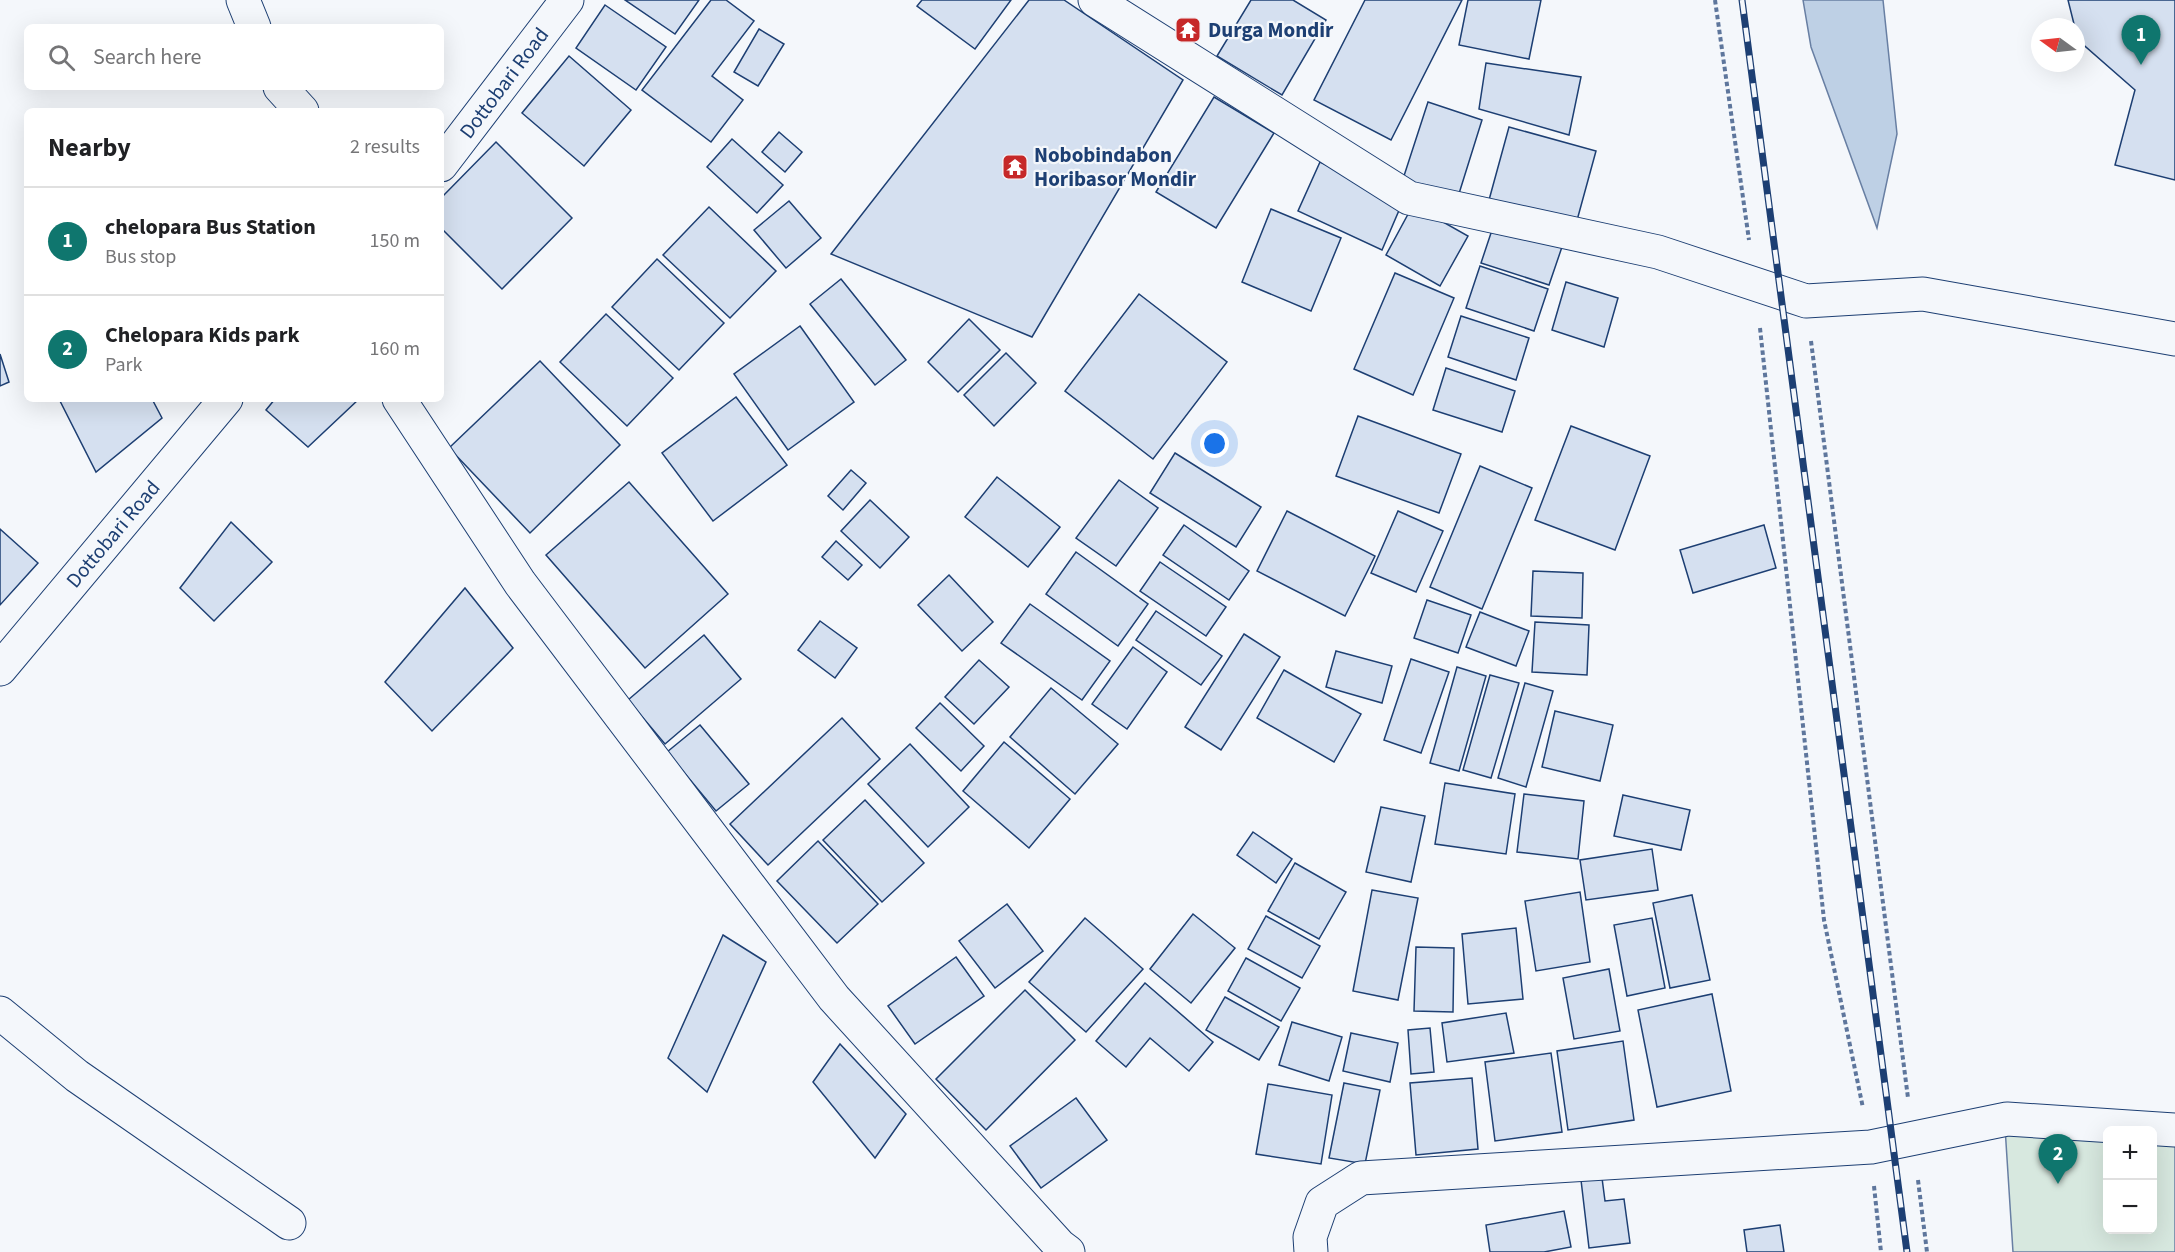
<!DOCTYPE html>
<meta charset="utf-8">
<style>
body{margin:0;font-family:"Source Sans 3",sans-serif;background:#f2f2f2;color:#202124}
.controls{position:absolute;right:18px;bottom:18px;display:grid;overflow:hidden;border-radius:9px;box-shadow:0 6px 24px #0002}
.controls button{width:54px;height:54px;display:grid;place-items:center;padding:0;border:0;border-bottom:2px solid #e0e0e0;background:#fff;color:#202124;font:30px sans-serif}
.compass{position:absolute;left:2031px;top:18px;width:54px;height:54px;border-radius:50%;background:#fff;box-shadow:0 6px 24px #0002;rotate:285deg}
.you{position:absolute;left:1215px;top:444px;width:21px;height:21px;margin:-15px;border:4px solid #fff;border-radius:50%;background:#1a73e8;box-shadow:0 0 0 9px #1a73e833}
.badge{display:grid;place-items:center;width:39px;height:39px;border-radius:50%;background:#0f766e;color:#fff;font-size:20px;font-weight:700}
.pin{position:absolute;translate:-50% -50px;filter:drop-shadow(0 2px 3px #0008)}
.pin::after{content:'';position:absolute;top:32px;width:21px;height:18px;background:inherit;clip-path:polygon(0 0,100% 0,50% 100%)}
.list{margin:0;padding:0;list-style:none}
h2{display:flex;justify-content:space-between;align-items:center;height:78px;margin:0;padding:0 24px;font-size:26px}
h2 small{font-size:20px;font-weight:400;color:#757577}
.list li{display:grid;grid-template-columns:39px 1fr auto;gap:18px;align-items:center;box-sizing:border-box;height:108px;padding:0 24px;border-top:2px solid #e0e0e0}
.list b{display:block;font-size:22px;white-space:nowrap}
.list p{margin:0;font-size:20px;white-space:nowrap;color:#757577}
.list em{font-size:20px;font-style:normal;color:#757577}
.icon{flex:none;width:33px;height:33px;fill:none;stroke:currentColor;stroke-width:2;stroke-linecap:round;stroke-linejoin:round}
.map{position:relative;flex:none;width:2175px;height:1252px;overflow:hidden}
.search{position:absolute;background:#fff;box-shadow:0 6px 24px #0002;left:24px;top:24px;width:420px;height:66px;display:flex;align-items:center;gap:15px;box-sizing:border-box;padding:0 21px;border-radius:9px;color:#757577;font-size:22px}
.panel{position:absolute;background:#fff;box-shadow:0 6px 24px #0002;left:24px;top:108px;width:420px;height:294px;border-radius:9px}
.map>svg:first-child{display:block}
.green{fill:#d7e8df;stroke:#687fa3;stroke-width:1.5}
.water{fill:#bed0e5;stroke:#687fa3;stroke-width:1.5}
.building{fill:#d5e0f0;stroke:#1d3f73;stroke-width:1.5}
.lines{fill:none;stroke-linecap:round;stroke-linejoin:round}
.street-casing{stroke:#1d3f73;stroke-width:35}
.secondary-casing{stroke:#1d3f73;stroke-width:35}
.path{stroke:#5e769c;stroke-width:4;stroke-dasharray:4.5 3;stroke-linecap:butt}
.street{stroke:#f4f7fb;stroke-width:33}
.secondary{stroke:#f4f7fb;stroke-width:33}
.rail-casing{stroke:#1d3f73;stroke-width:7}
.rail{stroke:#f4f7fb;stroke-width:4.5;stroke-dasharray:14;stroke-linecap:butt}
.labels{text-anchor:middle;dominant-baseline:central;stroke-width:4.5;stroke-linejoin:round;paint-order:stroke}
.poi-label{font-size:21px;font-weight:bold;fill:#1d3f73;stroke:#f4f7fb;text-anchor:start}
.street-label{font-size:21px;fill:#1d3f73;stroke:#f4f7fb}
</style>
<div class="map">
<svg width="2175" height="1252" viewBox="0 0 2175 1252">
<rect width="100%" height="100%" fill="#f4f7fb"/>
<path class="green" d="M 2005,1127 L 2107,1134 L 2108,1230 L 2152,1230 L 2153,1137 L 2175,1138 L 2175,1252 L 2013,1252 Z"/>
<path class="water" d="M 1803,0 L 1883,0 L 1897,134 L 1877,228 L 1811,47 Z"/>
<g class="building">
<path d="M 625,0 L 699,0 L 675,34 Z"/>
<path d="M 711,0 L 726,0 L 754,21 L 712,76 L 743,100 L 711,142 L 642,90 Z"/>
<path d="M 922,0 L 1011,0 L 975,49 L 917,6 Z"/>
<path d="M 1029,0 L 1064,0 L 1183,80 L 1032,337 L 831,254 Z"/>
<path d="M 1251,0 L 1293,0 L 1326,20 L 1282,95 L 1217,56 Z"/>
<path d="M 1365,0 L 1462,0 L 1391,140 L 1314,100 Z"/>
<path d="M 1468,0 L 1541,0 L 1529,59 L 1459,45 Z"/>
<path d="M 2068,0 L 2175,0 L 2175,180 L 2115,165 L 2135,90 L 2078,40 Z"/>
<path d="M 605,5 L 666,47 L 636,90 L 576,48 Z"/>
<path d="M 759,29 L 784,44 L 758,86 L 734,72 Z"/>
<path d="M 569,56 L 631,110 L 584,166 L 522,113 Z"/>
<path d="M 1486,63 L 1581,77 L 1569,135 L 1479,109 Z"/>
<path d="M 1214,97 L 1274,133 L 1216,228 L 1156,192 Z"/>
<path d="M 1428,102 L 1482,120 L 1457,200 L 1402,182 Z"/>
<path d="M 1509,127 L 1596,151 L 1576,224 L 1489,200 Z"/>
<path d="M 779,132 L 802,152 L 785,172 L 762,152 Z"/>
<path d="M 732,139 L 783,185 L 757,213 L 707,167 Z"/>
<path d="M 496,142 L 572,218 L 502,289 L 441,228 L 441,198 Z"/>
<path d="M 1320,162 L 1403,201 L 1382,250 L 1298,211 Z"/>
<path d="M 789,201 L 821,238 L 786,268 L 754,230 Z"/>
<path d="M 1413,205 L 1468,236 L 1440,286 L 1386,255 Z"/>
<path d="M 709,207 L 776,271 L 730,318 L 663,255 Z"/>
<path d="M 1271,209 L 1341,238 L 1311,311 L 1242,282 Z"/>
<path d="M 1495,221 L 1563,244 L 1549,285 L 1481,263 Z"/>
<path d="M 657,259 L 724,323 L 679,370 L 612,307 Z"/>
<path d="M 1480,266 L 1548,289 L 1534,331 L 1466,308 Z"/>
<path d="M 1395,273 L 1454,298 L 1413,395 L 1354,369 Z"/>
<path d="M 841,279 L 906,360 L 875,385 L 810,304 Z"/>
<path d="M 1566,282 L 1618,298 L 1604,347 L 1552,330 Z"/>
<path d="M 1139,294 L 1227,362 L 1153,459 L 1065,391 Z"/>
<path d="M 606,314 L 673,378 L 627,426 L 560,362 Z"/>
<path d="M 1461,316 L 1529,338 L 1516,380 L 1448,357 Z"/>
<path d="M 969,319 L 1000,350 L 958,392 L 928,362 Z"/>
<path d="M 800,326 L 854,402 L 788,450 L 734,374 Z"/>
<path d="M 1006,353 L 1036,383 L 994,426 L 964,395 Z"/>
<path d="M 0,354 L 9,382 L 0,386 Z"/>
<path d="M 540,361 L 620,445 L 530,533 L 449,448 Z"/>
<path d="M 1446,368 L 1515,391 L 1502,432 L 1433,410 Z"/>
<path d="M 736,397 L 787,465 L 713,521 L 662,453 Z"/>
<path d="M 59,399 L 152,399 L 162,418 L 96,472 Z"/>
<path d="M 275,399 L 359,399 L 308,447 L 266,410 Z"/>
<path d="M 1358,416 L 1461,454 L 1439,513 L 1336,476 Z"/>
<path d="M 1571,426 L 1650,456 L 1615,550 L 1535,520 Z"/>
<path d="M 1175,453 L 1261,507 L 1236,547 L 1150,493 Z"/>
<path d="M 1480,466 L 1532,488 L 1482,609 L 1430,587 Z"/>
<path d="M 851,470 L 866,483 L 843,510 L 828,496 Z"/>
<path d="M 997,477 L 1060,527 L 1028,567 L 965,517 Z"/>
<path d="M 1119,480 L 1158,508 L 1116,566 L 1076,538 Z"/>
<path d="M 629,482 L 728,594 L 645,668 L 546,555 Z"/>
<path d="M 870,500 L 909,537 L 880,568 L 841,531 Z"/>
<path d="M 1287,511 L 1375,556 L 1345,616 L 1257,571 Z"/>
<path d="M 1398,511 L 1443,531 L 1416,592 L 1371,573 Z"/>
<path d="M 231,522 L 272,562 L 214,621 L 180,588 Z"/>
<path d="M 1184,525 L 1249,571 L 1229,600 L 1163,555 Z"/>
<path d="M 1764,525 L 1776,568 L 1693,593 L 1680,550 Z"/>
<path d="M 0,529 L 38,563 L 0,605 Z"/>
<path d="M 836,541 L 862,565 L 848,580 L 822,557 Z"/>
<path d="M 1076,552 L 1148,604 L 1118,646 L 1046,594 Z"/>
<path d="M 1160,562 L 1226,607 L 1206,636 L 1140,591 Z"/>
<path d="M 1533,571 L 1583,573 L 1582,618 L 1531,616 Z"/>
<path d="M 949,575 L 993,622 L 962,651 L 918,605 Z"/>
<path d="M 465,588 L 513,648 L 432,731 L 385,682 Z"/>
<path d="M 1427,600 L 1471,615 L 1458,653 L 1414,638 Z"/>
<path d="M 1030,604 L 1110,661 L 1082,700 L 1001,643 Z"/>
<path d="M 1156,611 L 1222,656 L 1201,685 L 1136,640 Z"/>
<path d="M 1480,612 L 1529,631 L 1516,666 L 1466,647 Z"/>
<path d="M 820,621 L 857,648 L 835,678 L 798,650 Z"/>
<path d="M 1535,622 L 1589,625 L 1587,675 L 1532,672 Z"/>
<path d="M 1244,634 L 1280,657 L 1221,750 L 1185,727 Z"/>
<path d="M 704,635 L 741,679 L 665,744 L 628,700 Z"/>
<path d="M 1133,647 L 1167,672 L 1127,729 L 1092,704 Z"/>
<path d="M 1336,651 L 1392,666 L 1382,703 L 1326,687 Z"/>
<path d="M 1411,659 L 1449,672 L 1421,753 L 1384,740 Z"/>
<path d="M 979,660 L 1009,687 L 974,724 L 945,697 Z"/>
<path d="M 1457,667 L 1486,676 L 1459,771 L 1430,763 Z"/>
<path d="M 1284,670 L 1361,714 L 1334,762 L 1257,718 Z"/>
<path d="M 1490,675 L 1519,683 L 1491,778 L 1463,770 Z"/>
<path d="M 1525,683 L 1553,691 L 1526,787 L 1498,778 Z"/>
<path d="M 1051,688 L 1118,744 L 1075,794 L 1010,737 Z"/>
<path d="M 940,703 L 984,746 L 961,771 L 916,728 Z"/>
<path d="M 1555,711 L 1613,725 L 1600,781 L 1542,767 Z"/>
<path d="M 842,718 L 880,759 L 768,865 L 730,824 Z"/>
<path d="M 700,725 L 749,784 L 716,811 L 667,752 Z"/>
<path d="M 1004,742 L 1070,799 L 1029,848 L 963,791 Z"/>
<path d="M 910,744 L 969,807 L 928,847 L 868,784 Z"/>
<path d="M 1445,783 L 1515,794 L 1506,854 L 1435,844 Z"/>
<path d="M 1524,794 L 1584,801 L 1578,859 L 1517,852 Z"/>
<path d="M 1623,795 L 1690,810 L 1681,850 L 1614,836 Z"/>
<path d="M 865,800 L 924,863 L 882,902 L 823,840 Z"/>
<path d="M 1381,807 L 1425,816 L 1411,882 L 1366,872 Z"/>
<path d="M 1253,832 L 1292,859 L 1276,883 L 1237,855 Z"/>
<path d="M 818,841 L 878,904 L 837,943 L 777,881 Z"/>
<path d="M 1652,849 L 1658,890 L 1586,900 L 1580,860 Z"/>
<path d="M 1295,863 L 1346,892 L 1319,939 L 1268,911 Z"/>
<path d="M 1372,890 L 1418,898 L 1398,1000 L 1353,991 Z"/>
<path d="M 1580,892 L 1590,962 L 1536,971 L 1525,901 Z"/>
<path d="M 1692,895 L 1710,980 L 1670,988 L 1653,903 Z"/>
<path d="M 1007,904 L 1043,951 L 995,988 L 959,941 Z"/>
<path d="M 1193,914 L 1235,948 L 1191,1003 L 1150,969 Z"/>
<path d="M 1266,916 L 1320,946 L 1302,978 L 1248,949 Z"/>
<path d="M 1085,918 L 1143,969 L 1086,1032 L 1029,982 Z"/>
<path d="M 1652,918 L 1665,988 L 1627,996 L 1614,925 Z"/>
<path d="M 1516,928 L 1523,999 L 1468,1004 L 1462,934 Z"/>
<path d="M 723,935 L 766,962 L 707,1092 L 668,1058 Z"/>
<path d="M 1416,947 L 1454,948 L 1453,1012 L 1414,1011 Z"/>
<path d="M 956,957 L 984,996 L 915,1044 L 888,1006 Z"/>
<path d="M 1246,958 L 1300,988 L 1281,1021 L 1228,991 Z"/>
<path d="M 1609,969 L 1620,1031 L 1574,1039 L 1563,978 Z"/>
<path d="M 1145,983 L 1213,1042 L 1189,1071 L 1150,1038 L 1126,1067 L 1096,1041 Z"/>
<path d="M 1025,990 L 1075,1040 L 986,1130 L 936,1079 Z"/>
<path d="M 1712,994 L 1731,1091 L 1657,1107 L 1638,1010 Z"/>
<path d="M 1225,997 L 1279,1027 L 1259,1060 L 1206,1030 Z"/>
<path d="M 1506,1013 L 1514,1053 L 1447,1062 L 1442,1023 Z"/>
<path d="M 1292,1022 L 1342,1037 L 1329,1081 L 1279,1065 Z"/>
<path d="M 1430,1028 L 1434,1072 L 1411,1074 L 1408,1030 Z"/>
<path d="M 1351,1033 L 1398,1043 L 1390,1082 L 1343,1071 Z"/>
<path d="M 1623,1041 L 1634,1120 L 1568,1130 L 1557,1051 Z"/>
<path d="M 840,1044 L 906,1114 L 875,1158 L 813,1082 Z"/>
<path d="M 1551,1053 L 1562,1132 L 1495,1141 L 1485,1062 Z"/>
<path d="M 1472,1078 L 1478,1149 L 1416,1155 L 1410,1083 Z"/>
<path d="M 1344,1083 L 1380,1090 L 1365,1164 L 1329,1158 Z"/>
<path d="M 1268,1084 L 1332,1095 L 1321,1164 L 1256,1154 Z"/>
<path d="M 1076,1098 L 1107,1140 L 1041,1188 L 1010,1146 Z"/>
<path d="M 1602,1178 L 1605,1201 L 1624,1199 L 1630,1243 L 1589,1248 L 1581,1180 Z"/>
<path d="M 1564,1211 L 1571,1247 L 1544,1252 L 1490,1252 L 1486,1225 Z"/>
<path d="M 1780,1225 L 1784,1252 L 1747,1252 L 1744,1230 Z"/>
</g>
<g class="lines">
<g class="street-casing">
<g id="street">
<path d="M 243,0 L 254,27"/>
<path d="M 1095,0 L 1409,198 L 1658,252 L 1806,301 L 1923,294 L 2175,339"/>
<path d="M 280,87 L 302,111"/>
<path d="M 399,399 L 520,583 L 834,998 L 1060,1246 L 1068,1252"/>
<path d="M 0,1013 L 77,1076 L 289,1223"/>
<path d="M 1311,1252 L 1310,1237 L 1322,1203 L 1361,1178 L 1871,1147 L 2007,1119 L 2175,1130"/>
</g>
</g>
<g class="secondary-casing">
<g id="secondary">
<path d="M 441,165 L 567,0"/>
<path d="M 0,669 L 226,399"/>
</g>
</g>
<g class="path">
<path d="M 1715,0 L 1749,240"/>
<path d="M 1760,328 L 1824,920 L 1863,1108"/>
<path d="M 1811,341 L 1908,1098"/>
<path d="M 1918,1180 L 1927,1252"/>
<path d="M 1874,1186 L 1881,1252"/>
</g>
<use href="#street" class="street"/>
<use href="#secondary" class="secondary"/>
<g class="rail-casing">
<path id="rail" d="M 1742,0 L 1907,1252"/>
</g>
<use href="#rail" class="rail"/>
</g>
<defs>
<g id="temple-square" transform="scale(1.35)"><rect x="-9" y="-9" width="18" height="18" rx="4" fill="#c62828" stroke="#f4f7fb"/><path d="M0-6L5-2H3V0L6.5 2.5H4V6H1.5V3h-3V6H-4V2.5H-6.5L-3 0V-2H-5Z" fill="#fff"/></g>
</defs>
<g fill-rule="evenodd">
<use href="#temple-square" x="1188" y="30"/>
<use href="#temple-square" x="1015" y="167"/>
</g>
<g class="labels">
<g class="poi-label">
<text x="1208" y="30">Durga Mondir</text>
<text x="1034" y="155">Nobobindabon<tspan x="1034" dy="24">Horibasor Mondir</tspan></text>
</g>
<g class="street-label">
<text transform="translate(504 83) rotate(-53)">Dottobari Road</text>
<text transform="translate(113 534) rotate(-50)">Dottobari Road</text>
</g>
</g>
</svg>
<div class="controls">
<button>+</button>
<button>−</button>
</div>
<svg class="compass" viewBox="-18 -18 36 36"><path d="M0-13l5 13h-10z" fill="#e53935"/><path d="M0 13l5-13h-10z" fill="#757577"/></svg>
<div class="you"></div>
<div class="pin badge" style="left:2141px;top:65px">1</div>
<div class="pin badge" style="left:2058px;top:1184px">2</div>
<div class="search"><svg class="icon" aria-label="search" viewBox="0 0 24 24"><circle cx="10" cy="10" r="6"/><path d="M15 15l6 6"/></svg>Search here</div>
<section class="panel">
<h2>Nearby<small>2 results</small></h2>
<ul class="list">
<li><span class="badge">1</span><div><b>chelopara Bus Station</b><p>Bus stop</p></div><em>150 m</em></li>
<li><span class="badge">2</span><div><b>Chelopara Kids park</b><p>Park</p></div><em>160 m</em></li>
</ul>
</section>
</div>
